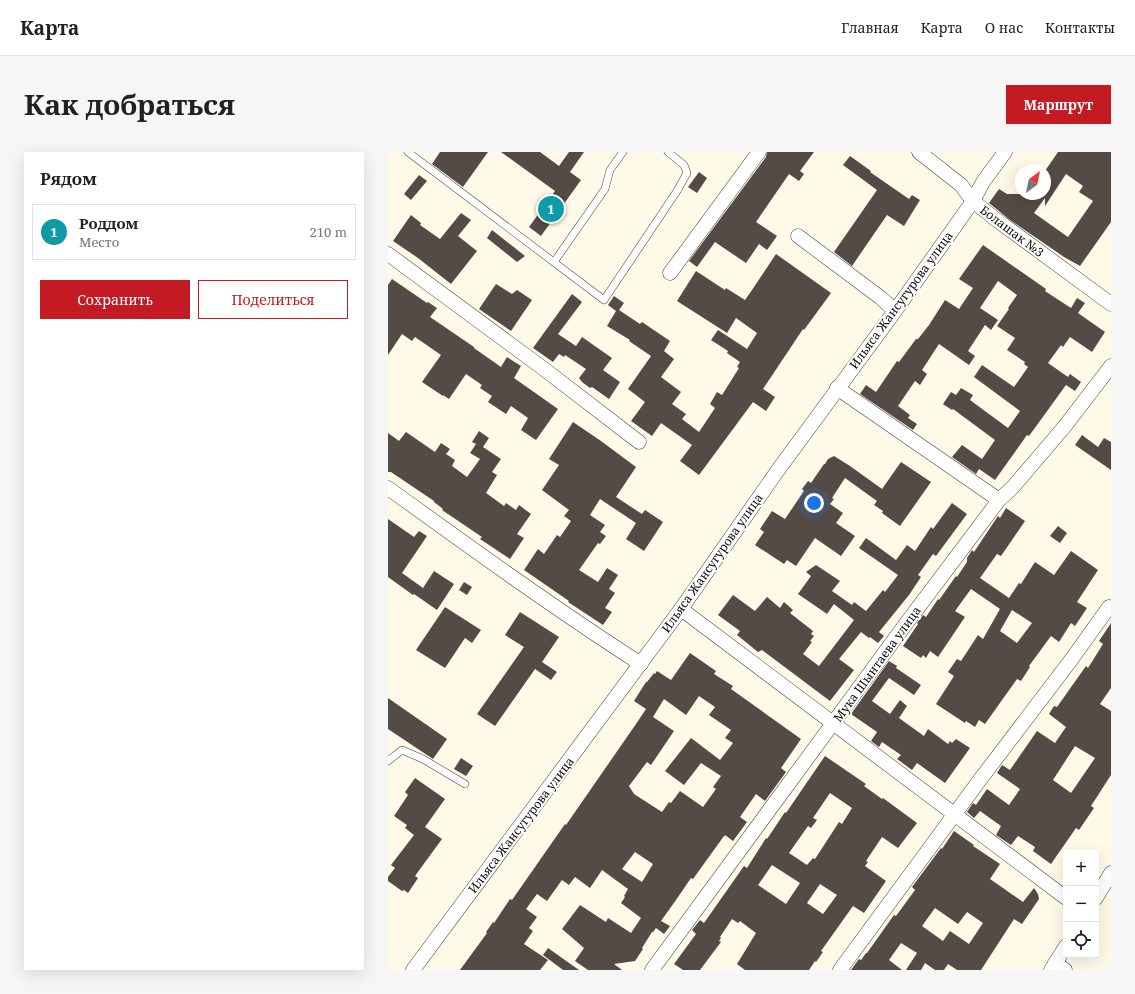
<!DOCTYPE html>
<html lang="ru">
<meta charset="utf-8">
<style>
body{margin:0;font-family:"Noto Serif",serif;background:#f6f6f6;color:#202124}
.controls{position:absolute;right:12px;bottom:12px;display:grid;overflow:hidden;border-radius:0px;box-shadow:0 4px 16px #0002}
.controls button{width:36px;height:36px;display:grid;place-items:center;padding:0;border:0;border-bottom:1px solid #e0e0e0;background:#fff;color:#202124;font:20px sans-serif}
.compass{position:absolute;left:627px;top:12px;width:36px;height:36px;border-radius:50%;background:#fff;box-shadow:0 4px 16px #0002;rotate:33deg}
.you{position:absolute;left:426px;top:351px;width:14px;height:14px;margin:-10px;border:3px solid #fff;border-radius:50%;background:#1a73e8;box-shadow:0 0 0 6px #1a73e833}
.badge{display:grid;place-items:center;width:26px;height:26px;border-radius:50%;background:#c41a24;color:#fff;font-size:13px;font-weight:700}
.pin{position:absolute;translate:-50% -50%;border:2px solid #fff;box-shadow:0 1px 4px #0006}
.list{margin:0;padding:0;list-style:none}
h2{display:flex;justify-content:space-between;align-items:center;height:52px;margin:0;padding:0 16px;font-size:17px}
h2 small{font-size:13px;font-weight:400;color:#757577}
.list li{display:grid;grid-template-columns:26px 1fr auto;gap:12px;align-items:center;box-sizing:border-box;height:56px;margin:0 8px 8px;padding:0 8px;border:1px solid #e0e0e0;border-radius:0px}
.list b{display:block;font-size:15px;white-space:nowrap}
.list p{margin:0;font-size:13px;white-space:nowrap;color:#757577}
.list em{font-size:13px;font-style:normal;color:#757577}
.actions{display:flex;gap:8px;padding:12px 16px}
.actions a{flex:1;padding:9px 0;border:1px solid #c41a24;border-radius:0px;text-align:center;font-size:14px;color:#c41a24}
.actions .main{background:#c41a24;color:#fff}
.icon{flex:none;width:22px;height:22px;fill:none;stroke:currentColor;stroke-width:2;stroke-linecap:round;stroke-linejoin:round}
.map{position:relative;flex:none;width:723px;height:818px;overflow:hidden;border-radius:0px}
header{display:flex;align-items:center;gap:24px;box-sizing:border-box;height:56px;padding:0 20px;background:#fff;border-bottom:1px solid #e0e0e0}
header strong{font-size:19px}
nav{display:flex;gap:22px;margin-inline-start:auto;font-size:14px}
.intro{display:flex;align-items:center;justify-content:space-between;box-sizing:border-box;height:96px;padding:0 24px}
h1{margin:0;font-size:28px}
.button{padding:10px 18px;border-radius:0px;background:#c41a24;color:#fff;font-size:14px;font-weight:700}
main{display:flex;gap:24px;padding:0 24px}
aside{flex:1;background:#fff;border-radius:0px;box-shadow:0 4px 16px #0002}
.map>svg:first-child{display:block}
.building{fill:#544b46;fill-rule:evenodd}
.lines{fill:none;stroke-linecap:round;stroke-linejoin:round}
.service-casing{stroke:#3e3e3e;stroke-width:8}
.minor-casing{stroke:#3e3e3e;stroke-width:15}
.service{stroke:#fff;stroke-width:7}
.minor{stroke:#fff;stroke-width:14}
.labels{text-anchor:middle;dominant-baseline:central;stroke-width:4;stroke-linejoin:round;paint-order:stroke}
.street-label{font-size:12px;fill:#0b0b0b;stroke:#fff}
</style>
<header>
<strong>Карта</strong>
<nav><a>Главная</a><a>Карта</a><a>О нас</a><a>Контакты</a></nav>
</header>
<div class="intro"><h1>Как добраться</h1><a class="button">Маршрут</a></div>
<main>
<aside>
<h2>Рядом<small></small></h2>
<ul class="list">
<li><span class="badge" style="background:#0f9aa8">1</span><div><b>Роддом</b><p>Место</p></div><em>210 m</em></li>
</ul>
<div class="actions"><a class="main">Сохранить</a><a>Поделиться</a></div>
</aside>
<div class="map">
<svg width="723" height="818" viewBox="0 0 723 818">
<rect width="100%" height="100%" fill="#fffae8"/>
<g class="building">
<path d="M 52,0 L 100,0 L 75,35 L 44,12 Z"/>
<path d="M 113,0 L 152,0 L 171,14 L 181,0 L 196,0 L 182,20 L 193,28 L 153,84 L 141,75 L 167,39 Z"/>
<path d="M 379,0 L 426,0 L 412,19 L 416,22 L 411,29 L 401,22 L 368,70 L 389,84 L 379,98 L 371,92 L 358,111 L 327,90 L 309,115 L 301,109 L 378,5 Z"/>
<path d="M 670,0 L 723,0 L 723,70 L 692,114 L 676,105 L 622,68 L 601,51 L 611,37 L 619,42 L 657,42 L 657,19 ZM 678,22 L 695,34 L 691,40 L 705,49 L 680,85 L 646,61 L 657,46 L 657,54 Z"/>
<path d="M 462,4 L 483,19 L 482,20 L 521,47 L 524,43 L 532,48 L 516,74 L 499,63 L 464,114 L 446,100 L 489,38 L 455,13 Z"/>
<path d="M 311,20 L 319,26 L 309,41 L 300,35 Z"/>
<path d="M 31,23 L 39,29 L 23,48 L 16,42 Z"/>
<path d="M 73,61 L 83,68 L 70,84 L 89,99 L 63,132 L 30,106 L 5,89 L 23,63 L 33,71 L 32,73 L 52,87 Z"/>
<path d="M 104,78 L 137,104 L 129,110 L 99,86 Z"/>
<path d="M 595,93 L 658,137 L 657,139 L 683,156 L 689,146 L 697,151 L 690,161 L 717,180 L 704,200 L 682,185 L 675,195 L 673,193 L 660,211 L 680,225 L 682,222 L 693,230 L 687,239 L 678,233 L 641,284 L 639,283 L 607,328 L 591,317 L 588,322 L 564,305 L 574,293 L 594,307 L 607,288 L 565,257 L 564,258 L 555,252 L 563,240 L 568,243 L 573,236 L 585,243 L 582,248 L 620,276 L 632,259 L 586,225 L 594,213 L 626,235 L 640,215 L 636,212 L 637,210 L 619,198 L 627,186 L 609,174 L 621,157 L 620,156 L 629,143 L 610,129 L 592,156 L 610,168 L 603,178 L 597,173 L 580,199 L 587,204 L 581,213 L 551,192 L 534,218 L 539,222 L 532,233 L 527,229 L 510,254 L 522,263 L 520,266 L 529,272 L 525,278 L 472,242 L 478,233 L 488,240 L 509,209 L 511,210 L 528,187 L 530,187 L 541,173 L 557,148 L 571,157 L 585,136 L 571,127 Z"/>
<path d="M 388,102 L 443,141 L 416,178 L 415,177 L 375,237 L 387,245 L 378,259 L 365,250 L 311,323 L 292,309 L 304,293 L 273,271 L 264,284 L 243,269 L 257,250 L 240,237 L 263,204 L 241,189 L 242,188 L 219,174 L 228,159 L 220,153 L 226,144 L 236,151 L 231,158 L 252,172 L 254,170 L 282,189 L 276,199 L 286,207 L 273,225 L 293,240 L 284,252 L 298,262 L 294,267 L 311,280 L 327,256 L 322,252 L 329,240 L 334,243 L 351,216 L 349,215 L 352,210 L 339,201 L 340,199 L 323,188 L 330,178 L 359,197 L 369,181 L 348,166 L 339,181 L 289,149 L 308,119 L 337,138 L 338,136 L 357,148 L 364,138 Z"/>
<path d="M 4,127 L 39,151 L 40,150 L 49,156 L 42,165 L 86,195 L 86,196 L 113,215 L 119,205 L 133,214 L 126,226 L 170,257 L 148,288 L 133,278 L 140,266 L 123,254 L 118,262 L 100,250 L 104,244 L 92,236 L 94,233 L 78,222 L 61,247 L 55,243 L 55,244 L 34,230 L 53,203 L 27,185 L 24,189 L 14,182 L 0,203 L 0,133 Z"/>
<path d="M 108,132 L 124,142 L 129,138 L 144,148 L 123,179 L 91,157 Z"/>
<path d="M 184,142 L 194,150 L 170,182 L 188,194 L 194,185 L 224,206 L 215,218 L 232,230 L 221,247 L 204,235 L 202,236 L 194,230 L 191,226 L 198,217 L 177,203 L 176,205 L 171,202 L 165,210 L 145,196 Z"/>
<path d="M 185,270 L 213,289 L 248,315 L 228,345 L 254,362 L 257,358 L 275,370 L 256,399 L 238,387 L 248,371 L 212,347 L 202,363 L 217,373 L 212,380 L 218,384 L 212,392 L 210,391 L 191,418 L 210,430 L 219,416 L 230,423 L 221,437 L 227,441 L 217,456 L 224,460 L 215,473 L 180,450 L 181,449 L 136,418 L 150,397 L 156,402 L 169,383 L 172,385 L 183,369 L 176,364 L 181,358 L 154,338 L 171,313 L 161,307 Z"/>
<path d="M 91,279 L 101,286 L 95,295 L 113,307 L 104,320 L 109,323 L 98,341 L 116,354 L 118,351 L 128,358 L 131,353 L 143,362 L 129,382 L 136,386 L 122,407 L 92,387 L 94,385 L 54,358 L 55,357 L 46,350 L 46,349 L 3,320 L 0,320 L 0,281 L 11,289 L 18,280 L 47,300 L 53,291 L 62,297 L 58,302 L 67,308 L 64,314 L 79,325 L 92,307 L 82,301 L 88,292 L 84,290 Z"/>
<path d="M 694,283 L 710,295 L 716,286 L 723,290 L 723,318 L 687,293 Z"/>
<path d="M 446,304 L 462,314 L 494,337 L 513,310 L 543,330 L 512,374 L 494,361 L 495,359 L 486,353 L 489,349 L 457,326 L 444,346 L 446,347 L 442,352 L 455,361 L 448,371 L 467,384 L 453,404 L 427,386 L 408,414 L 399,408 L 396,412 L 367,393 L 376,380 L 372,377 L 384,359 L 397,367 L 416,339 L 414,337 L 420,329 L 423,331 L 436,312 L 437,312 L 440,307 Z"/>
<path d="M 564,351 L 579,362 L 548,404 L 545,402 L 530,423 L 533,425 L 521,443 L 491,480 L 496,484 L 490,491 L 482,485 L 481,486 L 473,480 L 451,507 L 466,518 L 442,549 L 374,498 L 370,500 L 349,483 L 352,479 L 330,463 L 345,443 L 367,459 L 379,445 L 392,456 L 396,450 L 405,458 L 402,461 L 425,479 L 423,482 L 426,484 L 422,489 L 424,490 L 415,502 L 431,514 L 466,468 L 446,452 L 439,462 L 410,442 L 423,424 L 418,420 L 428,413 L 452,429 L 444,439 L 464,453 L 466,450 L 478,459 L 495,438 L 497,440 L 510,423 L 471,396 L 478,386 L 508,408 L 519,393 L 527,399 L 543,375 L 545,377 Z"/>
<path d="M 618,356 L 637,369 L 613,404 L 609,402 L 592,426 L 621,446 L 631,431 L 633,432 L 647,410 L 666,423 L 683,399 L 710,418 L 689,450 L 699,456 L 687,474 L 683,471 L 671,490 L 663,484 L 641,514 L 642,515 L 633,529 L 629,527 L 597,572 L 591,568 L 587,575 L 578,569 L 577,571 L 548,552 L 566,524 L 560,520 L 569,507 L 573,509 L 590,483 L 595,487 L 612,457 L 583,437 L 567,459 L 577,465 L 550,505 L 542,499 L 538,506 L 535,503 L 533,506 L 515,494 L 530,472 L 529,471 L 535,463 L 538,465 L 550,447 L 551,448 L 568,424 L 569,425 L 579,410 L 579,406 L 584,398 L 586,400 L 610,364 L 612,366 ZM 624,458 L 644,471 L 629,491 L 612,479 Z"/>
<path d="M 0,367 L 26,385 L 31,379 L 39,384 L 14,421 L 35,436 L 46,419 L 66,432 L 49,458 L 26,442 L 25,443 L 0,425 Z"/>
<path d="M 670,374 L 679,381 L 672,391 L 662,384 Z"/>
<path d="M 76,430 L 84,435 L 79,443 L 71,438 Z"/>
<path d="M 57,455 L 93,478 L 84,491 L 77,486 L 57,516 L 28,498 Z"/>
<path d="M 132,460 L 171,485 L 154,510 L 169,520 L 163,528 L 147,517 L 107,574 L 89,562 L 136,495 L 117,483 Z"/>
<path d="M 723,471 L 723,536 L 712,552 L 723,559 L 723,623 L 703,654 L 706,656 L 691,678 L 688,676 L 663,712 L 645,699 L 647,695 L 630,684 L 623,693 L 608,683 L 613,674 L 592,659 L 586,666 L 579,660 L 585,651 L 588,653 L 599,637 L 621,653 L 632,637 L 609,621 L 614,613 L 622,618 L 649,579 L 667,591 L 678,575 L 661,562 L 666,554 L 669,555 L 698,514 L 700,516 L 715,492 L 711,489 ZM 687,594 L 707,606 L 683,641 L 665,628 Z"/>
<path d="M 302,501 L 328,519 L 326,522 L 345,534 L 343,537 L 413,587 L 393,616 L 398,620 L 377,649 L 368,642 L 352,665 L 359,670 L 345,689 L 337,683 L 337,684 L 336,684 L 305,727 L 303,726 L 288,748 L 273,769 L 282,774 L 276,782 L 268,776 L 265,780 L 264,780 L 254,796 L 255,797 L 247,809 L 226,812 L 234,818 L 200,818 L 187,809 L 196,796 L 174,777 L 192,753 L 218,770 L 220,766 L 243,781 L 253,766 L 233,751 L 237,745 L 236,744 L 240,737 L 214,718 L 202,736 L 187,725 L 181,733 L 174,728 L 159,749 L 149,742 L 138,757 L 149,765 L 141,776 L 145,779 L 136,792 L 160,808 L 152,818 L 72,818 L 99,781 L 98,780 L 105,770 L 106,771 L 122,747 L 124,748 L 177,672 L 178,673 L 248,572 L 258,557 L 246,549 L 258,530 L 259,530 L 266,521 L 267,522 L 269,519 L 283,528 ZM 311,544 L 327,555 L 321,563 L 343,578 L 337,586 L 345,591 L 332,608 L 303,586 L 277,619 L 296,633 L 313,611 L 333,624 L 325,635 L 328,637 L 315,655 L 292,639 L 283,651 L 281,650 L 274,660 L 246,642 L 241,634 L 259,610 L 263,613 L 286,579 L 265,565 L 276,547 L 298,563 ZM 247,700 L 265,712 L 254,730 L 234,717 Z"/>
<path d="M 501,509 L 509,514 L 508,516 L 533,533 L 526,543 L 501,526 L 484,549 L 502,562 L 512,548 L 519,554 L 511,566 L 536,584 L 540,577 L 560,592 L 562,589 L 564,591 L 568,587 L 582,596 L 557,631 L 529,611 L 524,618 L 509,607 L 513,603 L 494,590 L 491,595 L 483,589 L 489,580 L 463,562 Z"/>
<path d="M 0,546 L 59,587 L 45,607 L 0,577 Z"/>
<path d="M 437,604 L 478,632 L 476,634 L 494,647 L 495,646 L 529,671 L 510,696 L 494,685 L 478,709 L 480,710 L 477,714 L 498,729 L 476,761 L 465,754 L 433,799 L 435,800 L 428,810 L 427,809 L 421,818 L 357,818 L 349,812 L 368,781 L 352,769 L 350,771 L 344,767 L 332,785 L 333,786 L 331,789 L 333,790 L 312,818 L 295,818 L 286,812 L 308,782 L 304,778 L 312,768 L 316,771 L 356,714 L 359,716 L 378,686 L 379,687 L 397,660 L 398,661 ZM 442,641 L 464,656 L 454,672 L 451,670 L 427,707 L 425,706 L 419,713 L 401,701 L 420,674 L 423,676 L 429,668 L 425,666 ZM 384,713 L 412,731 L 398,752 L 370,733 ZM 432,732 L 449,743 L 435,762 L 419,751 Z"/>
<path d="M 73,606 L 85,614 L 78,624 L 66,617 Z"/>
<path d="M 27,626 L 57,647 L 37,675 L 54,687 L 27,724 L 30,726 L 20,741 L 16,738 L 14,739 L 0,729 L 0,725 L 7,716 L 3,713 L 26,683 L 17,676 L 19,673 L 6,664 L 20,643 L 17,640 Z"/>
<path d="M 566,679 L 586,693 L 585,694 L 612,712 L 602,727 L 635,750 L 646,736 L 650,742 L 651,747 L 634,772 L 626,767 L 593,818 L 569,818 L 560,812 L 556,818 L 547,818 L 537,811 L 533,818 L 518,818 L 529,801 L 513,791 L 501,808 L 514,818 L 463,818 L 471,807 L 473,808 L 478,801 L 479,801 L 506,763 L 508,764 L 527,738 L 524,735 L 553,696 L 554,697 ZM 547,756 L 570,772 L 579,760 L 595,771 L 581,792 L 562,779 L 555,789 L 534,774 Z"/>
<path d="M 160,796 L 191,818 L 175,818 L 155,803 Z"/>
</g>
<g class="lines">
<g class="service-casing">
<g id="service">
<path d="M 20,0 L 216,148 L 289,39 L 299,21 L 296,13 L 280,0"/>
<path d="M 166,110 L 217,37 L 222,18 L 235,0"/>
<path d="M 0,609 L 14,598 L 35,607 L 77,632"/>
</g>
</g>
<g class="minor-casing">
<g id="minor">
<path d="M 531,0 L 573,33 L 585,49 L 606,66 L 723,152"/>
<path d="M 410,84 L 493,146 L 507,159"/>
<path d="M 0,102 L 156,217 L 251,290"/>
<path d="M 282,121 L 371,0"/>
<path d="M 449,236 L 611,348"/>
<path d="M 0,336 C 83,396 166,456 253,512"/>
<path d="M 293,457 L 678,746"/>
<path d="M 708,746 L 723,721"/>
<path d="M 667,811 L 677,818"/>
<path d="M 25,818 L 293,457 L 390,318 L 507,159 L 585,49 L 595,30 L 617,0"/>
<path d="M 264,818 L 517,473 L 611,348 L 625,335 L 677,274 L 723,214"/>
<path d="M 452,818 L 591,629 L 683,508 L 721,455"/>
<path d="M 663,818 L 678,794"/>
</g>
</g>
<use href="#service" class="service"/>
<use href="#minor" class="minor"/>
</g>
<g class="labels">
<g class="street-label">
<text transform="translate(624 79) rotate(37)">Болашак №3</text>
<text transform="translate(513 148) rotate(-54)">Ильяса Жансугурова улица</text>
<text transform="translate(324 411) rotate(-55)">Ильяса Жансугурова улица</text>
<text transform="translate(489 512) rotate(-54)">Мука Шынтаева улица</text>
<text transform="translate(133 673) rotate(-53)">Ильяса Жансугурова улица</text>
</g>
</g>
</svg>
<div class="controls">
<button>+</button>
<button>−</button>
<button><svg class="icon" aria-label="locate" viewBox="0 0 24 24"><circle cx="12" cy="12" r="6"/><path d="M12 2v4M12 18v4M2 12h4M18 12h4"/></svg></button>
</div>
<svg class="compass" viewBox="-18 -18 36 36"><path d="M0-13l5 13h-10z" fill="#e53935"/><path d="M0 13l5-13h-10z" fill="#757577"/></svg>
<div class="you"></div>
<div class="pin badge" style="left:163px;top:57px;background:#0f9aa8">1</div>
</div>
</main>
